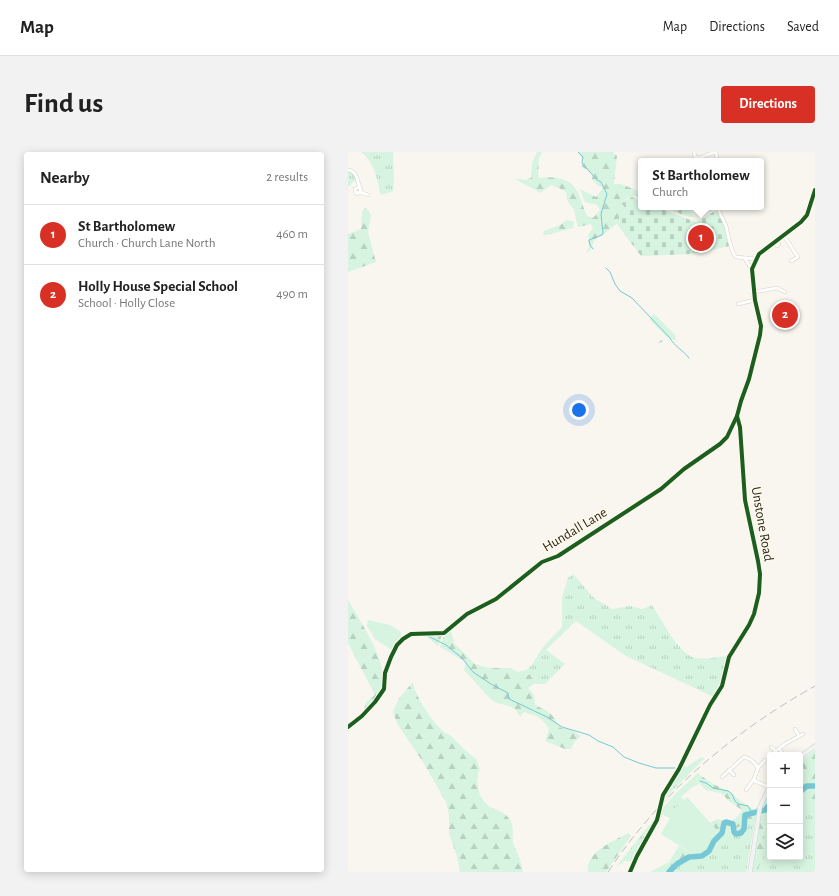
<!DOCTYPE html>
<meta charset="utf-8">
<style>
body{margin:0;font-family:"Alegreya Sans",sans-serif;background:#f2f2f2;color:#222}
.controls{position:absolute;right:12px;bottom:12px;display:grid;overflow:hidden;border-radius:4px;box-shadow:0 2px 10px #0003}
.controls button{width:36px;height:36px;display:grid;place-items:center;padding:0;border:0;border-bottom:1px solid #e0e0e0;background:#fff;color:#222;font:20px sans-serif}
.you{position:absolute;left:231px;top:258px;width:14px;height:14px;margin:-10px;border:3px solid #fff;border-radius:50%;background:#1a73e8;box-shadow:0 0 0 6px #1a73e833}
.badge{display:grid;place-items:center;width:26px;height:26px;border-radius:50%;background:#d93025;color:#fff;font-size:13px;font-weight:700}
.pin{position:absolute;translate:-50% -50%;border:2px solid #fff;box-shadow:0 1px 4px #0006}
.popup{position:absolute;left:290px;top:6px;width:126px;height:52px;box-sizing:border-box;display:grid;place-content:center;border-radius:4px;background:#fff;filter:drop-shadow(0 1px 3px #0005);font-size:13px;white-space:nowrap;color:#767676}
.popup b{font-size:15px;color:#222}
.popup::after{content:'';position:absolute;left:50%;top:100%;margin-left:-8px;border:8px solid transparent;border-top-color:#fff}
.list{margin:0;padding:0;list-style:none}
h2{display:flex;justify-content:space-between;align-items:center;height:52px;margin:0;padding:0 16px;font-size:17px}
h2 small{font-size:13px;font-weight:400;color:#767676}
.list li{display:grid;grid-template-columns:26px 1fr auto;gap:12px;align-items:center;box-sizing:border-box;height:60px;padding:0 16px;border-top:1px solid #e0e0e0}
.list b{display:block;font-size:15px;white-space:nowrap}
.list p{margin:0;font-size:13px;white-space:nowrap;color:#767676}
.list em{font-size:13px;font-style:normal;color:#767676}
.icon{flex:none;width:22px;height:22px;fill:none;stroke:currentColor;stroke-width:2;stroke-linecap:round;stroke-linejoin:round}
.map{position:relative;flex:none;width:467px;height:720px;overflow:hidden;border-radius:4px}
header{display:flex;align-items:center;gap:24px;box-sizing:border-box;height:56px;padding:0 20px;background:#fff;border-bottom:1px solid #e0e0e0}
header strong{font-size:19px}
nav{display:flex;gap:22px;margin-inline-start:auto;font-size:14px}
.intro{display:flex;align-items:center;justify-content:space-between;box-sizing:border-box;height:96px;padding:0 24px}
h1{margin:0;font-size:28px}
.button{padding:10px 18px;border-radius:4px;background:#d93025;color:#fff;font-size:14px;font-weight:700}
main{display:flex;gap:24px;padding:0 24px}
aside{flex:1;background:#fff;border-radius:4px;box-shadow:0 2px 10px #0003}
.map>svg:first-child{display:block}
.grass{fill:url(#grass-tufts)}
.forest{fill:url(#forest-firs)}
.cemetery{fill:url(#cemetery-stones)}
.garden{fill:#d7f4e0}
.lines{fill:none;stroke-linecap:round;stroke-linejoin:round}
.stream{stroke:#76c8d6;stroke-width:1}
.river{stroke:#76c8d6;stroke-width:5.5}
.street-casing{stroke:#d3d1ca;stroke-width:4}
.secondary-casing{stroke:#d3d1ca;stroke-width:5}
.street{stroke:#fefefc;stroke-width:3}
.secondary{stroke:#f0f5f3;stroke-width:4}
.rail{stroke:#c0bfbd;stroke-width:1;stroke-dasharray:8 4;stroke-linecap:butt}
.cycleway-casing{stroke:#fdf8e9;stroke-width:6}
.cycleway{stroke:#1b5e20;stroke-width:4}
.labels{text-anchor:middle;dominant-baseline:central;stroke-width:3.5;stroke-linejoin:round;paint-order:stroke}
.street-label{font-size:14px;fill:#272620;stroke:#fdf8e9}
</style>
<header>
<strong>Map</strong>
<nav><a>Map</a><a>Directions</a><a>Saved</a></nav>
</header>
<div class="intro"><h1>Find us</h1><a class="button">Directions</a></div>
<main>
<aside>
<h2>Nearby<small>2 results</small></h2>
<ul class="list">
<li><span class="badge">1</span><div><b>St Bartholomew</b><p>Church · Church Lane North</p></div><em>460 m</em></li>
<li><span class="badge">2</span><div><b>Holly House Special School</b><p>School · Holly Close</p></div><em>490 m</em></li>
</ul>
</aside>
<div class="map">
<svg width="467" height="720" viewBox="0 0 467 720">
<defs>
<pattern id="grass-tufts" width="24" height="20" patternUnits="userSpaceOnUse"><rect width="24" height="20" fill="#d7f4e0"/><path d="M3 7l-1-3M5 7V3M7 7l1-3M15 17l-1-3M17 17v-4M19 17l1-3" fill="none" stroke="#b9d1c0"/></pattern>
<pattern id="forest-firs" width="22" height="20" patternUnits="userSpaceOnUse"><rect width="22" height="20" fill="#d7f4e0"/><path d="M5 1l3.5 6h-7zM16 11l3.5 6h-7z" fill="#b9d1c0"/></pattern>
<pattern id="cemetery-stones" width="16" height="16" patternUnits="userSpaceOnUse"><rect width="16" height="16" fill="#d7f4e0"/><path d="M2 7V4a2 2 0 0 1 4 0v3zM10 15v-3a2 2 0 0 1 4 0v3z" fill="#b9d1c0"/></pattern>
</defs>
<rect width="100%" height="100%" fill="#f8f6ee"/>
<g class="grass">
<path d="M 13,0 L 45,0 L 46,28 L 45,39 L 33,43 C 28,26 28,12 13,0 Z"/>
<path d="M 2,19 L 4,20 L 8,28 L 5,30 L 0,35 L 0,20 Z"/>
<path d="M 225,422 L 246,446 L 264,457 L 282,454 L 294,457 L 304,453 C 313,467 328,496 342,504 C 352,509 368,505 379,504 L 374,531 L 366,545 L 278,504 L 228,469 L 198,498 L 217,512 L 197,532 L 186,532 L 189,523 L 181,521 L 178,524 L 170,520 L 178,518 L 184,513 L 194,496 L 214,475 L 214,445 L 220,426 Z"/>
<path d="M 353,605 L 357,606 L 315,648 L 322,633 L 335,613 L 339,615 Z"/>
<path d="M 350,621 L 352,623 L 348,628 L 351,632 L 343,636 L 333,645 L 336,648 L 318,664 L 315,662 L 313,666 L 311,666 L 314,657 L 328,641 Z"/>
<path d="M 452,645 L 459,650 L 467,652 L 467,720 L 409,720 L 411,712 L 415,705 L 414,685 L 420,661 L 422,660 L 422,705 L 452,705 Z"/>
<path d="M 310,662 L 283,709 L 277,709 L 268,715 Z"/>
<path d="M 407,669 L 398,720 L 320,720 L 335,707 L 353,704 L 380,679 Z"/>
</g>
<g class="forest">
<path d="M 189,0 L 194,0 L 191,6 L 190,26 C 203,24 220,25 228,37 C 233,45 235,56 239,64 L 245,66 L 252,58 L 249,53 C 234,49 238,53 232,37 L 248,45 L 255,36 L 249,33 L 244,27 L 244,21 L 233,14 L 236,9 L 230,0 L 265,0 L 269,4 L 266,32 L 273,32 L 293,40 L 293,45 C 285,43 280,46 273,50 L 277,56 L 271,64 L 272,69 L 256,82 L 247,87 L 243,97 L 238,102 L 241,95 L 240,83 L 245,76 L 243,72 L 230,75 L 226,58 L 219,48 L 218,40 L 211,36 L 203,33 L 192,41 C 184,35 175,33 167,26 L 177,28 L 183,26 L 184,12 Z"/>
<path d="M 17,56 L 20,58 L 23,63 L 20,80 L 28,110 L 0,120 L 0,82 L 13,77 L 14,60 Z"/>
<path d="M 219,68 L 226,70 L 225,76 L 195,84 L 196,79 L 212,73 Z"/>
<path d="M 306,162 L 327,183 L 328,189 L 319,185 L 301,167 Z"/>
<path d="M 0,448 C 12,469 41,511 34,535 C 32,545 23,553 16,559 L 18,550 L 27,543 L 0,491 Z"/>
<path d="M 103,478 L 106,491 L 127,512 L 141,516 L 162,516 L 178,524 L 185,520 L 189,523 L 186,532 L 180,536 L 186,543 L 187,553 L 199,559 L 204,563 L 213,576 L 225,579 L 233,584 L 227,589 L 223,597 L 217,597 L 197,589 L 201,577 C 195,566 188,563 176,560 L 172,565 C 166,549 154,556 144,548 C 134,539 125,527 116,518 L 118,510 L 92,495 L 96,484 Z"/>
<path d="M 77,483 L 94,483 L 90,494 Z"/>
<path d="M 65,530 C 66,543 85,571 96,580 C 99,582 102,582 104,585 C 112,593 120,601 129,608 L 130,613 L 132,616 C 127,629 129,648 144,656 C 151,659 159,661 163,670 C 166,676 164,684 165,691 C 167,696 169,700 171,705 C 173,710 174,715 175,720 L 112,720 L 109,704 L 101,682 L 101,663 L 98,650 L 75,610 L 50,573 L 45,561 L 46,557 L 52,545 Z"/>
<path d="M 467,598 L 467,652 L 459,650 L 452,645 L 452,609 Z"/>
<path d="M 352,623 L 367,633 L 381,639 L 391,648 L 405,657 L 415,655 L 416,648 L 422,637 L 422,660 L 420,661 C 418,669 414,679 414,687 C 415,692 419,694 418,699 C 416,706 411,712 409,720 L 404,720 L 414,658 L 407,669 L 380,679 L 374,684 L 362,671 L 369,667 C 383,671 386,671 394,658 L 382,650 L 373,641 L 358,638 L 348,628 Z"/>
<path d="M 280,681 L 283,684 L 258,720 L 240,720 C 237,700 266,689 280,681 Z"/>
<path d="M 331,694 L 348,704 L 335,707 L 320,720 L 302,720 L 321,710 Z"/>
</g>
<g class="cemetery">
<path d="M 284,45 L 293,49 L 293,55 L 308,55 L 348,70 L 369,58 L 375,71 L 382,94 L 345,102 L 293,104 L 269,72 L 272,69 L 271,64 L 277,56 L 273,50 Z"/>
<path d="M 315,55 L 340,55 L 346,65 L 341,65 Z"/>
</g>
<g class="garden">
<path d="M 20,468 L 42,473 L 53,480 L 53,484 L 47,490 L 44,498 L 27,487 L 19,474 Z"/>
<path d="M 339,645 L 374,684 L 353,704 L 348,704 L 313,682 L 322,666 L 318,664 Z"/>
</g>
<g class="lines">
<g class="stream">
<path d="M 230,0 L 235,5 L 234,11 L 249,28 L 253,30 L 259,42 L 253,62 L 255,81 L 254,83 L 241,88 L 242,93 L 245,97"/>
<path d="M 258,116 L 262,120 L 267,132 L 272,139 L 284,146 L 322,186 C 325,193 336,199 341,206"/>
<path d="M 312,190 L 314,189"/>
<path d="M 80,484 L 98,493 L 114,506 L 125,520 L 143,532 L 160,541 L 161,547 L 199,565 L 214,575 L 241,583 L 250,589 L 265,595 L 276,605 L 291,611 L 308,616 L 327,616"/>
<path d="M 352,629 L 358,631 L 365,636 L 380,639 L 384,642 L 387,649 L 390,652 L 400,654 L 404,661"/>
</g>
<g class="river">
<path d="M 452,640 L 459,634 L 467,634"/>
<path d="M 321,720 L 329,712 L 341,705 L 354,704 L 361,699 L 366,689 L 374,681 L 376,671 L 378,670 L 385,672 L 386,680 L 388,682 L 393,681 L 396,677 L 397,663 L 417,658 L 422,652"/>
</g>
<g class="street-casing">
<g id="street">
<path d="M 346,0 L 347,5 L 351,6 L 367,0"/>
<path d="M 368,0 L 369,7 L 372,9"/>
<path d="M 0,18 C 9,18 10,32 13,39 L 9,42 L 7,39 L 7,37 L 11,35"/>
<path d="M 12,40 L 20,43"/>
<path d="M 371,59 C 373,64 376,69 378,74 C 380,82 383,101 388,105 L 408,107"/>
<path d="M 436,84 L 450,105 L 443,109"/>
<path d="M 427,91 L 429,94 L 431,92"/>
<path d="M 397,107 L 404,117"/>
<path d="M 406,140 L 429,136 L 437,140"/>
<path d="M 390,152 L 407,148"/>
<path d="M 0,575 L 14,564 L 27,550 L 36,537 L 37,521 L 43,505 L 49,493 L 55,487 L 63,482 L 96,481 L 119,462 L 148,447 L 194,410 L 210,404 L 313,337 L 336,317 L 372,292 L 379,285 L 389,264 L 393,249 L 401,227 L 412,183 L 413,174 L 407,148 L 404,117 L 411,102 L 453,70 L 459,63 L 467,38"/>
<path d="M 447,577 L 451,584"/>
<path d="M 423,595 L 428,599"/>
<path d="M 431,597 L 436,603"/>
<path d="M 424,602 L 437,592 L 455,582"/>
<path d="M 410,616 L 417,608"/>
<path d="M 381,618 L 386,623"/>
<path d="M 374,625 L 396,605 C 402,606 407,611 410,616 L 406,627 L 407,629 L 421,635"/>
<path d="M 398,638 L 406,627"/>
<path d="M 282,720 L 289,704 L 309,668 L 315,643 L 331,617 L 362,553 L 374,534 L 381,505 L 401,473 L 406,462 L 411,441 L 412,422 L 410,409 L 397,348 L 392,275 L 389,264"/>
</g>
</g>
<g class="secondary-casing">
<g id="secondary">
<path d="M 452,605 L 467,594"/>
<path d="M 402,720 L 412,655 L 422,634"/>
</g>
</g>
<use href="#street" class="street"/>
<use href="#secondary" class="secondary"/>
<path class="rail" d="M 260,720 C 312,641 385,580 467,534"/>
<g class="cycleway-casing">
<g id="cycleway">
<path d="M 0,575 L 14,564 L 27,550 L 36,537 L 37,521 L 43,505 L 49,493 L 55,487 L 63,482 L 96,481 L 119,462 L 148,447 L 194,410 L 210,404 L 313,337 L 336,317 L 372,292 L 379,285 L 389,264 L 393,249 L 401,227 L 412,183 L 413,174 L 407,148 L 404,117 L 411,102 L 453,70 L 459,63 L 467,38"/>
<path d="M 282,720 L 289,704 L 309,668 L 315,643 L 331,617 L 362,553 L 374,534 L 381,505 L 401,473 L 406,462 L 411,441 L 412,422 L 410,409 L 397,348 L 392,275 L 389,264"/>
</g>
</g>
<use href="#cycleway" class="cycleway"/>
</g>
<g class="labels">
<g class="street-label">
<text transform="translate(414 372) rotate(80)">Unstone Road</text>
<text transform="translate(227 378) rotate(-31)">Hundall Lane</text>
</g>
</g>
</svg>
<div class="controls">
<button>+</button>
<button>−</button>
<button><svg class="icon" aria-label="layers" viewBox="0 0 24 24"><path d="M12 4l9 5-9 5-9-5zM3 14l9 5 9-5"/></svg></button>
</div>
<div class="you"></div>
<div class="pin badge" style="left:353px;top:86px">1</div>
<div class="popup"><b>St Bartholomew</b>Church</div>
<div class="pin badge" style="left:437px;top:163px">2</div>
</div>
</main>
